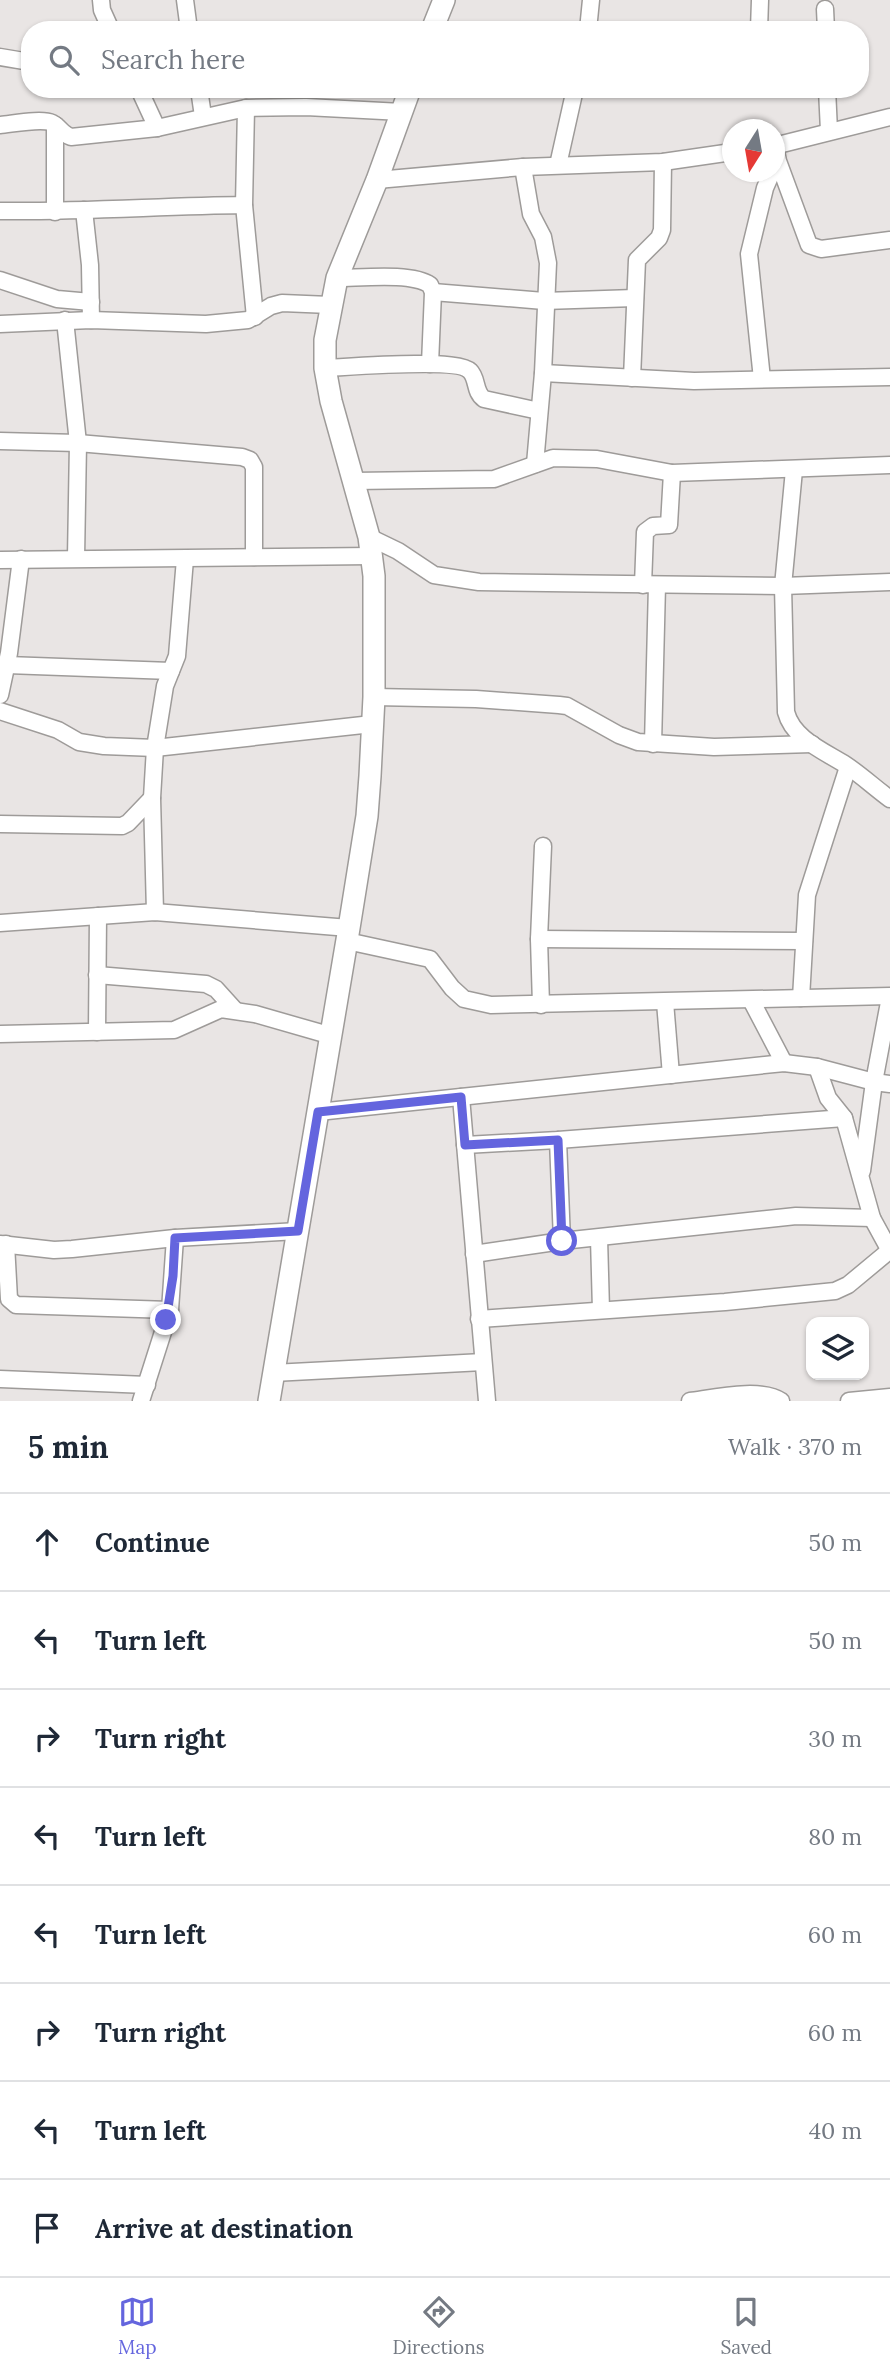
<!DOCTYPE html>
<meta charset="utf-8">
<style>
body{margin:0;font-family:Lora,serif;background:#f6f6f7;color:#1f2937}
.controls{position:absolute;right:21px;bottom:21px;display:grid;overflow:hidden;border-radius:14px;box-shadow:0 2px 5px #0004}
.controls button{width:63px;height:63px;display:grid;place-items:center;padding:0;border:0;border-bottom:2px solid #e0e1e3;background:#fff;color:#1f2937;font:35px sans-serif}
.compass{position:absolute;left:722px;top:119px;width:63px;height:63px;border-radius:50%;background:#fff;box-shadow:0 2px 5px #0004;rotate:191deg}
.stop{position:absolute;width:21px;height:21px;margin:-16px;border:5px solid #6465de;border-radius:50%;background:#fff}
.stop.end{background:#6465de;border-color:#fff;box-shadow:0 2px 7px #0008}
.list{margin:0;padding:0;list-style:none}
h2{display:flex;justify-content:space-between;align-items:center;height:91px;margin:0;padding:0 28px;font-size:30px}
h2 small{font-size:23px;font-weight:400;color:#747a83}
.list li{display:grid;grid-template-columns:46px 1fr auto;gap:21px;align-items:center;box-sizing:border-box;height:98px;padding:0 28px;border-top:2px solid #e0e1e3}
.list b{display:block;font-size:26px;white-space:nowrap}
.list em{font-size:23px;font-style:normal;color:#747a83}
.icon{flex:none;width:38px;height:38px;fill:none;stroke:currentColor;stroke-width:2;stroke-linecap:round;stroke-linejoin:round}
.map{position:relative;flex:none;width:890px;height:1401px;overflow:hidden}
.search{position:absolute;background:#fff;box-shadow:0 2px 5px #0004;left:21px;right:21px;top:21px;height:77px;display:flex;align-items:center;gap:18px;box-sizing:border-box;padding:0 24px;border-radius:28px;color:#747a83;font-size:26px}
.sheet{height:875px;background:#fff}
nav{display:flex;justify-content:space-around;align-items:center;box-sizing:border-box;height:98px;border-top:2px solid #e0e1e3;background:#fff;font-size:19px;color:#747a83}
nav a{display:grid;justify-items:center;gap:4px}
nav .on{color:#6465de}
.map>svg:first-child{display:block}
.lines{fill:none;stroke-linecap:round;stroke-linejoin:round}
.street-casing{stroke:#9e9b99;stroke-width:19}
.secondary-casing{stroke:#9e9b99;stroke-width:24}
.street{stroke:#fff;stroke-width:16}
.secondary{stroke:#fff;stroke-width:21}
.route{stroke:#6465de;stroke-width:9}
</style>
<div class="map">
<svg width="890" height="1401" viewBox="0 0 890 1401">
<rect width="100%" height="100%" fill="#e9e5e4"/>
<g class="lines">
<g class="street-casing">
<g id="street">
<path d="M 101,0 L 102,10 L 111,30"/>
<path d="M 185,0 L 189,30"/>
<path d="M 825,9 L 826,30"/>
<path d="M 588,30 L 591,0"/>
<path d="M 759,30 L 760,0"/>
<path d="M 0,57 L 30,62"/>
<path d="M 139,89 L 157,128"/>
<path d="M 199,89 L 203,116"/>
<path d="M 827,89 L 829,131"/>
<path d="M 246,108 L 244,205 L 255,317"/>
<path d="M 0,125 C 12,124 42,118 52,123 C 60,127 62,134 71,137 L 157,128 L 246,108 L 306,107 L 402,112"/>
<path d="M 774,146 L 890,117"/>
<path d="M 775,146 L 778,161 L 809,245 L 821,249 L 890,240"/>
<path d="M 558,165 L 575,89"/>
<path d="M 523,167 L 531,214 L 543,237 L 548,263 L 543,373 L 535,464"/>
<path d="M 377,180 L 523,167 L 663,162 L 732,152"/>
<path d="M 84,210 L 90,265 L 91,320"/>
<path d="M 0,211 C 81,212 163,206 244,205"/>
<path d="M 55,212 L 55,125"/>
<path d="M 337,278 C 360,278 412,272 430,285 L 433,292 L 430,364"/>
<path d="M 0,280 L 57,299 L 91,302"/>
<path d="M 433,292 L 544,301 L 635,298"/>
<path d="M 65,320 L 78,443 L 76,558"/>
<path d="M 0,324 L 91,320 L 206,324 L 248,320 L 271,306 L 282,303 L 330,305"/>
<path d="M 325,368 C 348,367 458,358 470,371 C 478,379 474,392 484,399 L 539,411"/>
<path d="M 543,373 L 694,381 L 890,377"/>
<path d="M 632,378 L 637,260 L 659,238 L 662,230 L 663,162"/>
<path d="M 762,379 L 749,254 L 765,188 L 772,172"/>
<path d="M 0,441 L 78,443 L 242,457 L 250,460 L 254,467 L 254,557"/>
<path d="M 794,470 L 783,586 L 786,712 C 793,739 824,751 846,765 C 861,775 875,788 890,799"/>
<path d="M 354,481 L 494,479 L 553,458 L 597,459 L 672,473 L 890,465"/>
<path d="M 369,537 L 398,551 L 434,575 L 479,582 L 783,586 L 890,582"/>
<path d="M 0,560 L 372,556"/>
<path d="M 643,585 L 645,532 L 653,526 L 669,525 L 672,473"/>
<path d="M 7,665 L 171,671"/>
<path d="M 0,695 L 9,653 L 21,559"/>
<path d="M 374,697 L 476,699 L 559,705 L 567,706 L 619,735 L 638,742 L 714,747 L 812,744"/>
<path d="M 0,711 L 58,730 L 79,742 L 104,746 L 155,748 L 372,724"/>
<path d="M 653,744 L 657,585"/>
<path d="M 0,824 L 122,826 L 128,823 L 152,798"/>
<path d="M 155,912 L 152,798 L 155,748 L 165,686 L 177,656 L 185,559"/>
<path d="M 0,923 L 155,912 L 349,928"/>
<path d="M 539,939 L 804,941"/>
<path d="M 347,941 L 430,959 L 452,988 L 464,999 L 491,1005 L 890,996"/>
<path d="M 97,975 L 206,984 L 216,989 L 235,1010"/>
<path d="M 801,998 L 807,895 L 848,767"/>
<path d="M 751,1000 L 784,1063"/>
<path d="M 665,1002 L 671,1075"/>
<path d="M 541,1005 L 539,939 L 543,846"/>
<path d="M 97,1032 L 98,916"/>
<path d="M 0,1034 L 174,1030 L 221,1009 L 255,1014 L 332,1036"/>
<path d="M 817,1067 L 828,1098 L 844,1118 L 872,1218 L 890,1251"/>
<path d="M 461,1097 L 487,1401"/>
<path d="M 318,1112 L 784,1063 L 817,1067 L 874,1082 L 890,1084"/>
<path d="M 558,1140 L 562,1241"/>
<path d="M 465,1145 L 558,1140 L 844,1118"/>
<path d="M 862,1171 L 874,1082 L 890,997"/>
<path d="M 599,1238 L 601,1310"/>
<path d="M 0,1244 L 54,1250 L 72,1249 L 175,1238 L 298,1231"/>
<path d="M 6,1244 L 9,1299 L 16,1305 L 170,1310"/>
<path d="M 474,1254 L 562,1241 L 796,1216 L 872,1218"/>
<path d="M 479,1319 L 725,1302 L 835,1291 L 848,1285 L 889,1251"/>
<path d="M 273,1373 L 483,1362"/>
<path d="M 0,1379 L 147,1385"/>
<path d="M 141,1401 L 170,1310 L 175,1238"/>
<path d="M 690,1401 C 713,1398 762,1387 781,1401"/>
<path d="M 849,1401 L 890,1397"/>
</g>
</g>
<g class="secondary-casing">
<g id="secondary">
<path d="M 432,30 L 444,0"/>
<path d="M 269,1401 L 349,928 L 367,816 L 370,776 L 374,697 L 374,576 L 369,537 L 331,401 L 325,368 L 325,340 L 337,278 L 377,180 L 410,89"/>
</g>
</g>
<use href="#street" class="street"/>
<use href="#secondary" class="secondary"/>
</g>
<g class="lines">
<path class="route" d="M 166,1320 L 173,1276 L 175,1238 L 298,1231 L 318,1112 L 461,1097 L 465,1145 L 558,1140 L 562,1241"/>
</g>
</svg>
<div class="controls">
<button><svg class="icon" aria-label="layers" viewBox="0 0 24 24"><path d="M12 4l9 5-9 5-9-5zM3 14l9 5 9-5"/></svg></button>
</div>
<svg class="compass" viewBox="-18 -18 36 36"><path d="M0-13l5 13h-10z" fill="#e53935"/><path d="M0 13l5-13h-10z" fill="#747a83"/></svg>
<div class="stop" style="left:562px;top:1241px"></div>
<div class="stop end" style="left:166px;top:1320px"></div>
<div class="search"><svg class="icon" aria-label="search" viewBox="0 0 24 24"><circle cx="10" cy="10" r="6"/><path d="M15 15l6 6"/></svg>Search here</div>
</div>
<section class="sheet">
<h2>5 min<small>Walk · 370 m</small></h2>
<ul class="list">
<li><svg class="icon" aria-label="ahead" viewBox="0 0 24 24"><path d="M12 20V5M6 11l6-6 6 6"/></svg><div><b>Continue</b></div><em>50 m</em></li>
<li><svg class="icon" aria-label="left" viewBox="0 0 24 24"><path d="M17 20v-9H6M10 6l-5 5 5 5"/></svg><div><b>Turn left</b></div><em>50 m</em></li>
<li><svg class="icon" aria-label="right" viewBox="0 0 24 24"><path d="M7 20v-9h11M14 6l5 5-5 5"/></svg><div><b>Turn right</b></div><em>30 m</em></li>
<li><svg class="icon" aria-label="left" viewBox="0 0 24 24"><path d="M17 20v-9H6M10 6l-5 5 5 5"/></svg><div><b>Turn left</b></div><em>80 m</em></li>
<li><svg class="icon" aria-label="left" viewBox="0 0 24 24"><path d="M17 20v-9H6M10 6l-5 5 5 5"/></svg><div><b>Turn left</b></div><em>60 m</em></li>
<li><svg class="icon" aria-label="right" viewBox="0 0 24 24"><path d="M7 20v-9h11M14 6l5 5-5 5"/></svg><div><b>Turn right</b></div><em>60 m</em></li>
<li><svg class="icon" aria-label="left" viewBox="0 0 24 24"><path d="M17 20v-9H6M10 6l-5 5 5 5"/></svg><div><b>Turn left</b></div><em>40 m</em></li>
<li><svg class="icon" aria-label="arrive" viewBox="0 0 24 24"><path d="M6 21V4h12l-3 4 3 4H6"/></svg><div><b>Arrive at destination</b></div></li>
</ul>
</section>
<nav>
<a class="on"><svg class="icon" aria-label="map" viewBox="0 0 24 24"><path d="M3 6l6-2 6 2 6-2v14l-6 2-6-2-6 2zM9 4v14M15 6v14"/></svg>Map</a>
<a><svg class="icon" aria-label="directions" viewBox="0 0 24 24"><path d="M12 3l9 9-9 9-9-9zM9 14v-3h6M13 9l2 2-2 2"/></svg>Directions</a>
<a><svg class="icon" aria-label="saved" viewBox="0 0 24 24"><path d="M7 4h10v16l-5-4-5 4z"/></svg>Saved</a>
</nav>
